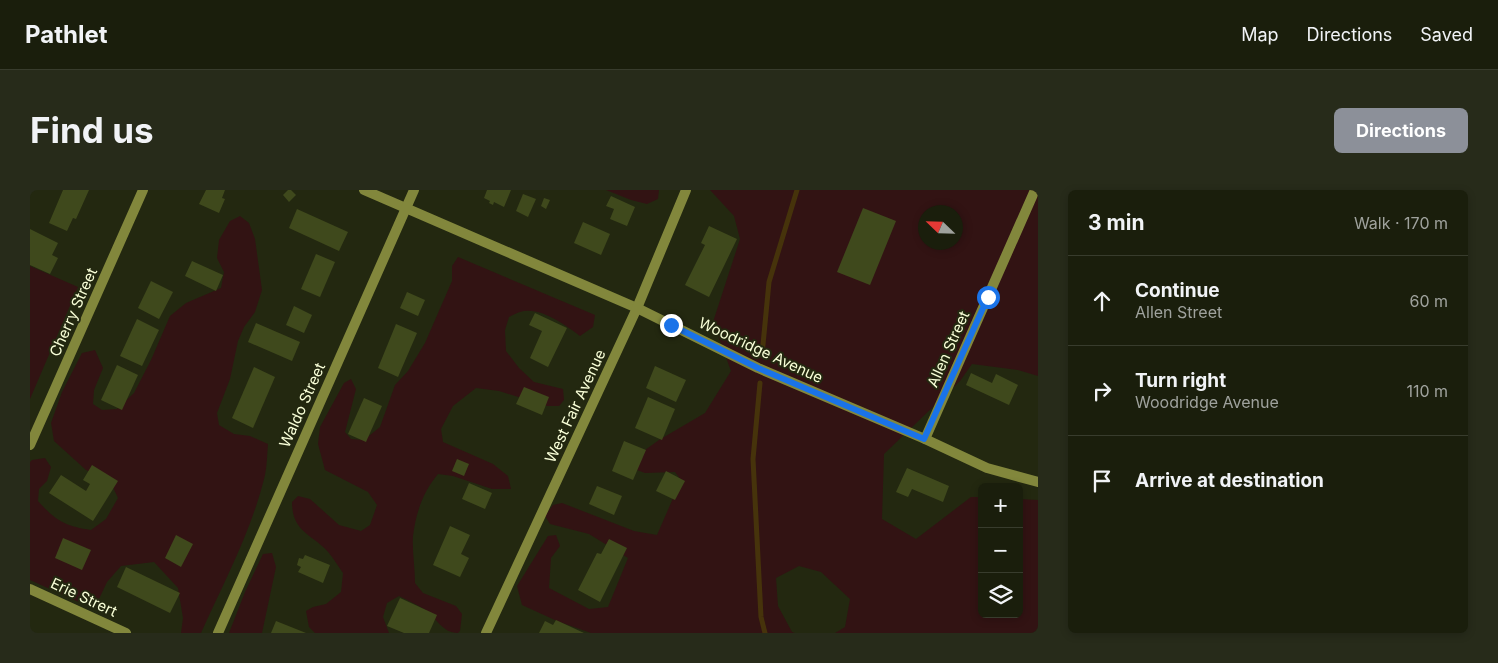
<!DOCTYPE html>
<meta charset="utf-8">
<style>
body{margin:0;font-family:Inter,sans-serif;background:#272b1a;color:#f1f3f6}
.controls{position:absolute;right:15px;bottom:15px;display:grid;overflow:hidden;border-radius:8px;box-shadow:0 2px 8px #0003}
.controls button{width:45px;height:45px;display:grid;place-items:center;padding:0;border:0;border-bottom:1px solid #383c2d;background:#1a1e0c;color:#f1f3f6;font:25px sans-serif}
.compass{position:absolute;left:888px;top:15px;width:45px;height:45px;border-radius:50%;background:#1a1e0c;box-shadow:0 2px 8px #0003;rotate:293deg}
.stop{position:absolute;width:15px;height:15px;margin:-11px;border:4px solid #1a73e8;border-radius:50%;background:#fff}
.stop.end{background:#1a73e8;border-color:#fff;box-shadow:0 1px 5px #0008}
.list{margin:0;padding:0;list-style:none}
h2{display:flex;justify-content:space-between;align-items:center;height:65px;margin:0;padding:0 20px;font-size:21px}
h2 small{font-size:16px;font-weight:400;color:#9fa29d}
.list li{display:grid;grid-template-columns:32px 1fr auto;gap:15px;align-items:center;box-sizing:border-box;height:90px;padding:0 20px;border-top:1px solid #383c2d}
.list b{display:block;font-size:19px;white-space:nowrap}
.list p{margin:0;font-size:16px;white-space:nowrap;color:#9fa29d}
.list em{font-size:16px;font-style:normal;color:#9fa29d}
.icon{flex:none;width:28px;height:28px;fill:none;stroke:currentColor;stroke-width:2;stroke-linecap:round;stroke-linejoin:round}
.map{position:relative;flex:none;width:1008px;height:443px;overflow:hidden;border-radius:8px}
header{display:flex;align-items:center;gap:30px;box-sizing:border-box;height:70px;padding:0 25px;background:#1a1e0c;border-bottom:1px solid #383c2d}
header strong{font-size:24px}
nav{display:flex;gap:28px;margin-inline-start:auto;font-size:18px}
.intro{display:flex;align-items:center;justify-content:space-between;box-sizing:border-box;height:120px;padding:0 30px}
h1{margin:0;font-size:35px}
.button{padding:12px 22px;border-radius:8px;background:#8c9099;color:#fff;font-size:18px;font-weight:700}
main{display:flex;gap:30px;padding:0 30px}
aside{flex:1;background:#1a1e0c;border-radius:8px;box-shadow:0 2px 8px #0003}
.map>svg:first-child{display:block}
.green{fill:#321313;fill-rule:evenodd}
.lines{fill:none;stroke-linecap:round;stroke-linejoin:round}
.stream{stroke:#46330b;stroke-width:5}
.building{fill:#3f491c}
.minor{stroke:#82873c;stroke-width:10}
.tertiary{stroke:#82873c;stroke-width:10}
.route{stroke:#1a73e8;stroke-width:6}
.labels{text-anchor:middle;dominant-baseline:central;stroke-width:4;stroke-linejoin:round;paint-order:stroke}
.street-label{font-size:15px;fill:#f9ffd8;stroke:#232810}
</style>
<header>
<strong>Pathlet</strong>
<nav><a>Map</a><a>Directions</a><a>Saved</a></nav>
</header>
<div class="intro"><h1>Find us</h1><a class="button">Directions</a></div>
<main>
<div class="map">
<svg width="1008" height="443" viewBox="0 0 1008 443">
<rect width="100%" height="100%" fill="#232810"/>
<g class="green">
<path d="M 576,0 L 629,0 L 628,9 L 617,14 L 601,10 Z"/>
<path d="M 680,0 L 1008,0 L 1008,186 L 988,180 L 942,174 L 930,191 L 854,264 L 852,329 L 886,349 L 941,307 L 952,307 L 952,424 L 989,424 L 989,309 L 1008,310 L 1008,443 L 805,443 L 815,437 L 820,409 L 791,382 L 769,376 L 746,388 L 748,416 L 762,442 L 765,443 L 561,443 L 527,431 L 492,415 L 487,396 L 518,346 L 526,345 L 530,356 L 521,368 L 519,398 L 559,419 L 578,417 L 598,368 L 559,344 L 520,334 L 515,326 L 523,315 L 532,313 L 604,341 L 627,345 L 651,290 L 645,282 L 615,283 L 607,280 L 609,268 L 615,260 L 629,250 L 675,223 L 701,181 L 683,132 L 710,49 L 704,26 ZM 896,22 L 926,22 L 926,52 L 896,52 Z"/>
<path d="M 210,26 L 219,33 L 225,49 L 232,100 L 225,122 L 214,137 L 208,151 L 200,189 L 187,223 L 189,235 L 204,244 L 220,246 L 238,254 C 237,265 237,275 235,285 C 222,340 194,392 171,443 L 151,443 L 153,428 L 148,398 L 124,372 L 91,376 L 77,392 L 68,411 L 53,414 L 0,390 L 0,272 L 2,270 L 15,268 L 21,277 L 17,291 L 9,299 L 8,311 C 26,331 35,336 61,340 L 76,329 L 88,308 L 80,291 L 56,280 L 24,251 L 21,233 L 32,202 L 52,163 L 65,160 L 73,178 L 64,200 L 63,214 L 72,220 L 87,219 L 104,203 L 121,170 L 140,126 L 156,113 L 191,98 L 194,82 L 187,68 L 189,50 L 200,31 Z"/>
<path d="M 428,67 L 565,125 L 563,137 L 550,146 C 535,135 510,116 490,122 C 486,123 483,125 479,127 L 475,140 L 476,161 L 489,178 L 504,192 L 533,199 L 534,210 L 529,216 L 517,216 L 469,201 L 446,198 L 423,216 L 411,239 L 413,252 L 463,274 L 478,286 L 481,299 L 462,299 L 423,286 L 408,284 C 393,302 386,322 383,346 C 382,361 385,377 385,393 L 393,403 L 426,416 L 432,424 L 430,441 L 428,443 C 412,443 406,427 394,419 C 386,414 377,410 369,406 L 357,413 L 353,427 L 359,443 L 285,443 L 279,437 L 276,421 L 283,417 L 296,414 L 311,402 L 313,383 C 308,376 304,369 299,363 C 283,344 262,343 262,312 L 268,306 L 280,309 L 309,335 L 331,341 L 340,335 L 347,315 L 338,302 L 295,280 L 288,254 L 290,237 L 314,193 L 321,189 L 326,199 L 315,242 L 321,249 L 334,250 L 350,237 L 365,195 L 378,181 L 395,153 L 422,91 L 422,76 Z"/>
<path d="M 0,76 L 48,97 L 0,209 Z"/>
<path d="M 242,363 L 246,377 L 232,443 L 199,443 L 215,402 L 233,364 Z"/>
</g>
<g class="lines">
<g class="stream">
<path d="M 732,165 L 739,92 L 767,0"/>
<path d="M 730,193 L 723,269 L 731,427 L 735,443"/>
</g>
</g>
<g class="building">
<path d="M 33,0 L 59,0 L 46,29 L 43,28 L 37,41 L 19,33 Z"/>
<path d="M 176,0 L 195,0 L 192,8 L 195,9 L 189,23 L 169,14 Z"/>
<path d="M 258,0 L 261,0 L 266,5 L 259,12 L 253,5 Z"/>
<path d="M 457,0 L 481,0 L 474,17 L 464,12 L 463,15 L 459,13 L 460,11 L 454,8 Z"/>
<path d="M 493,4 L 506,9 L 498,27 L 486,21 Z"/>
<path d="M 581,6 L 605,17 L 597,36 L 580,29 L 584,19 L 576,16 Z"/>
<path d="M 514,8 L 520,10 L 516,19 L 511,16 Z"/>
<path d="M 833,18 L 866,31 L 840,95 L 807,82 Z"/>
<path d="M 267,19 L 318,42 L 309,61 L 259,38 Z"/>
<path d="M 553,32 L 580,44 L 571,65 L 544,53 Z"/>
<path d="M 679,36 L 707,49 L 679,107 L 655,95 L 675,55 L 671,53 Z"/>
<path d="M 0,39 L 28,53 L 22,65 L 28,68 L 20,84 L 0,75 Z"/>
<path d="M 286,64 L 305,72 L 290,107 L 271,99 Z"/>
<path d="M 162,71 L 193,85 L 186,101 L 155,86 Z"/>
<path d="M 121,91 L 143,102 L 129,129 L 108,118 Z"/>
<path d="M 377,102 L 395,110 L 388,126 L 370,118 Z"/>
<path d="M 264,116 L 282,125 L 274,143 L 256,135 Z"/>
<path d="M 505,123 L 537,138 L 518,177 L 500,168 L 512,141 L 499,135 Z"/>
<path d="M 107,129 L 129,140 L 112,176 L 90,166 Z"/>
<path d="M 226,133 L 270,152 L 262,171 L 218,152 Z"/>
<path d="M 366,134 L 387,143 L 368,187 L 348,178 Z"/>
<path d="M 87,175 L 108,185 L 92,220 L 71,210 Z"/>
<path d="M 625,176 L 656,190 L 646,212 L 616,198 Z"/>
<path d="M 224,177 L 245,187 L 223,238 L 202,228 Z"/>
<path d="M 941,183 L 962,193 L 966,184 L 988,195 L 979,215 L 936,195 Z"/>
<path d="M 494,197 L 519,207 L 512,225 L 486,214 Z"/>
<path d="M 618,207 L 645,219 L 632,250 L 605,238 Z"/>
<path d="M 334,208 L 352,216 L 336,252 L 318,244 Z"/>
<path d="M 594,251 L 616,260 L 603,290 L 582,281 Z"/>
<path d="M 427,269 L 439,274 L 434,286 L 422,281 Z"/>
<path d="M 62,275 L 88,291 L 63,331 L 19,303 L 31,285 L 56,301 L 60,294 L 53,290 Z"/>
<path d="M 877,278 L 919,296 L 913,312 L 882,299 L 878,307 L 866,302 Z"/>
<path d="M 636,281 L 655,291 L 645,310 L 626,301 Z"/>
<path d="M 439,293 L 462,303 L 455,319 L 432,309 Z"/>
<path d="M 567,296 L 592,306 L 584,325 L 559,314 Z"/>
<path d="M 420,336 L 440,345 L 431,364 L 439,368 L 430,387 L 403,375 Z"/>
<path d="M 146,345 L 163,354 L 151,377 L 135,368 Z"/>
<path d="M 33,348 L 61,360 L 52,380 L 25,368 Z"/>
<path d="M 579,349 L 597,358 L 570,412 L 548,400 L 567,363 L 571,364 Z"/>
<path d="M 275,365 L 300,375 L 293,393 L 268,382 L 271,377 L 267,375 L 269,368 L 273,369 Z"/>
<path d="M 96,377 L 150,403 L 140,423 L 87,397 Z"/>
<path d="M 370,408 L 407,425 L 399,443 L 374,443 L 357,436 Z"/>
<path d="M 526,430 L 554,443 L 509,443 L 515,431 L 523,435 Z"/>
<path d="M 246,431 L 276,443 L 241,443 Z"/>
</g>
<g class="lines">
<g class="minor">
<path d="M 334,0 L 607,118 L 728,178 L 895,249 L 957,278 L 1008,292"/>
<path d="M 895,249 L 1005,0"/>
<path d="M 0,255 L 113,0"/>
<path d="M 0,399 L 96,443"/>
<path d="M 188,443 L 384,0"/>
</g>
<path class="tertiary" d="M 456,443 L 607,118 L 656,0"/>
</g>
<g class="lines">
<path class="route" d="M 641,135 L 728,178 L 894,249 L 958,107"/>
</g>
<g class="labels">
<g class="street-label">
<text transform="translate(43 122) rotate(-66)">Cherry Street</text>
<text transform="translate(918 159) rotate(-66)">Allen Street</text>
<text transform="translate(731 160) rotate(25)">Woodridge Avenue</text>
<text transform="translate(272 215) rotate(-66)">Waldo Street</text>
<text transform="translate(545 216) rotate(-65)">West Fair Avenue</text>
<text transform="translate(54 407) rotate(25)">Erie Strert</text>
</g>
</g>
</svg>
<div class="controls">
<button>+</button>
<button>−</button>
<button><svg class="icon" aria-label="layers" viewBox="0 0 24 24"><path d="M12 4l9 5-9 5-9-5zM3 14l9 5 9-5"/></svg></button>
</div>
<svg class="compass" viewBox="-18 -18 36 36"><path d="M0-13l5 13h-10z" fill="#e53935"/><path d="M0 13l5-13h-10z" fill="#9fa29d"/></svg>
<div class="stop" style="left:958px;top:107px"></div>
<div class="stop end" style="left:641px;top:135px"></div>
</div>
<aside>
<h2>3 min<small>Walk · 170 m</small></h2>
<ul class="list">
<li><svg class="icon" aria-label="ahead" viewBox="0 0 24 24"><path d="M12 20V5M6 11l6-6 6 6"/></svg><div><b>Continue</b><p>Allen Street</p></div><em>60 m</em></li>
<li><svg class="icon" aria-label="right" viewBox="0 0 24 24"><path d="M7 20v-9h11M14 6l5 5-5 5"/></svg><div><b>Turn right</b><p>Woodridge Avenue</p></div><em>110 m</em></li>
<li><svg class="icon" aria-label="arrive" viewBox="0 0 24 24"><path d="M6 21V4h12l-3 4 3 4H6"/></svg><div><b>Arrive at destination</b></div></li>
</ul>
</aside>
</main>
